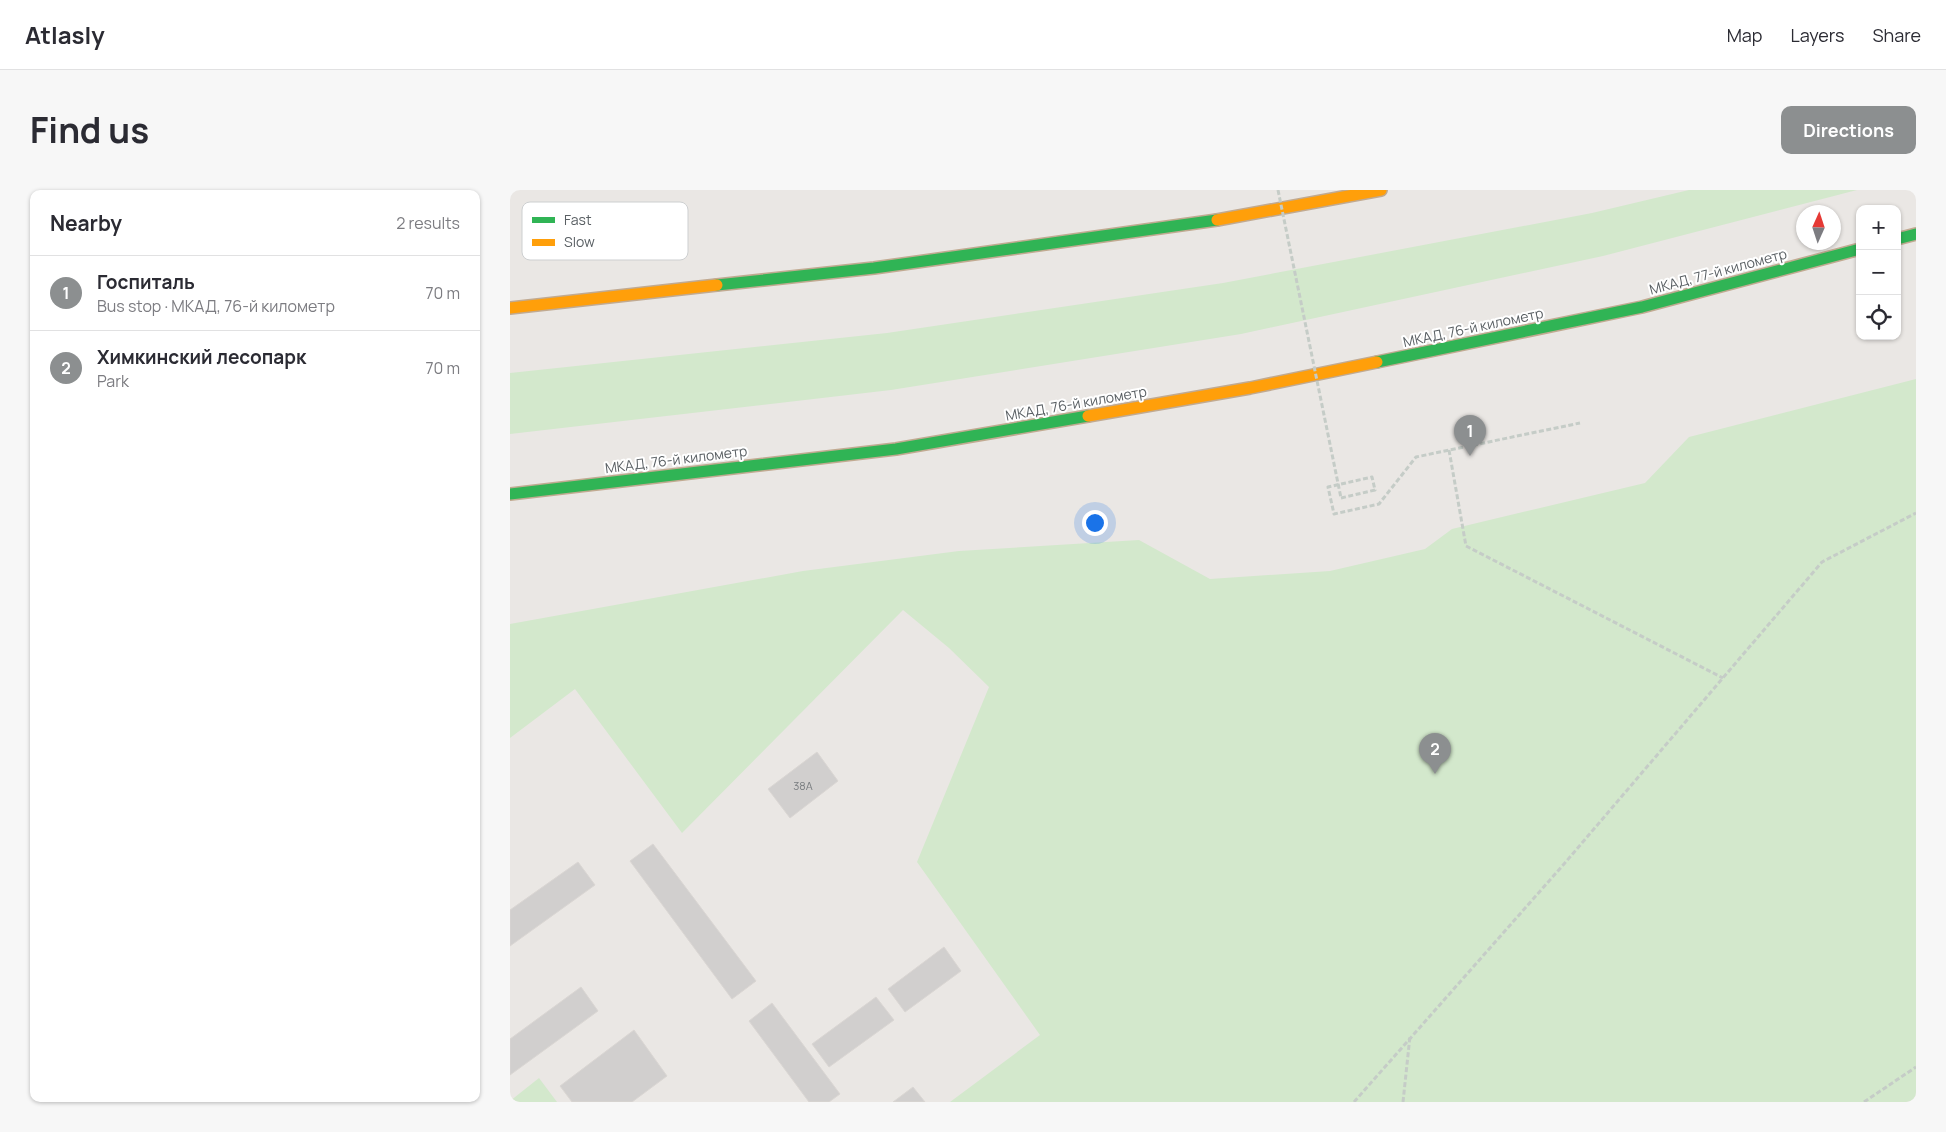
<!DOCTYPE html>
<meta charset="utf-8">
<style>
body{margin:0;font-family:Manrope,sans-serif;background:#f7f7f7;color:#2b2b33}
.controls{position:absolute;right:15px;top:15px;display:grid;overflow:hidden;border-radius:10px;box-shadow:0 1px 4px #0004}
.controls button{width:45px;height:45px;display:grid;place-items:center;padding:0;border:0;border-bottom:1px solid #e1e1e2;background:#fff;color:#2b2b33;font:25px sans-serif}
.compass{position:absolute;left:1286px;top:15px;width:45px;height:45px;border-radius:50%;background:#fff;box-shadow:0 1px 4px #0004;rotate:3deg}
.you{position:absolute;left:584px;top:332px;width:18px;height:18px;margin:-12px;border:4px solid #fff;border-radius:50%;background:#1a73e8;box-shadow:0 0 0 8px #1a73e833}
.badge{display:grid;place-items:center;width:32px;height:32px;border-radius:50%;background:#8c8f90;color:#fff;font-size:16px;font-weight:700}
.pin{position:absolute;translate:-50% -41px;filter:drop-shadow(0 1px 2px #0008)}
.pin::after{content:'';position:absolute;top:26px;width:18px;height:15px;background:inherit;clip-path:polygon(0 0,100% 0,50% 100%)}
.list{margin:0;padding:0;list-style:none}
h2{display:flex;justify-content:space-between;align-items:center;height:65px;margin:0;padding:0 20px;font-size:21px}
h2 small{font-size:16px;font-weight:400;color:#7c7c81}
.list li{display:grid;grid-template-columns:32px 1fr auto;gap:15px;align-items:center;box-sizing:border-box;height:75px;padding:0 20px;border-top:1px solid #e1e1e2}
.list b{display:block;font-size:19px;white-space:nowrap}
.list p{margin:0;font-size:16px;white-space:nowrap;color:#7c7c81}
.list em{font-size:16px;font-style:normal;color:#7c7c81}
.icon{flex:none;width:28px;height:28px;fill:none;stroke:currentColor;stroke-width:2;stroke-linecap:round;stroke-linejoin:round}
.map{position:relative;flex:none;width:1406px;height:912px;overflow:hidden;border-radius:10px}
header{display:flex;align-items:center;gap:30px;box-sizing:border-box;height:70px;padding:0 25px;background:#fff;border-bottom:1px solid #e1e1e2}
header strong{font-size:24px}
nav{display:flex;gap:28px;margin-inline-start:auto;font-size:18px}
.intro{display:flex;align-items:center;justify-content:space-between;box-sizing:border-box;height:120px;padding:0 30px}
h1{margin:0;font-size:35px}
.button{padding:12px 22px;border-radius:10px;background:#8c8f90;color:#fff;font-size:18px;font-weight:700}
main{display:flex;gap:30px;padding:0 30px}
aside{flex:1;background:#fff;border-radius:10px;box-shadow:0 1px 4px #0004}
.map>svg:first-child{display:block}
.green{fill:#d3e8cc}
.building{fill:#d1cfce;stroke:#dad6d3}
.lines{fill:none;stroke-linecap:round;stroke-linejoin:round}
.fast-casing{stroke:#c1aa91;stroke-width:14}
.slow-casing{stroke:#c1aa91;stroke-width:14}
.path{stroke:#c5ccc7;stroke-width:3;stroke-dasharray:5 2.5;stroke-linecap:butt}
.fast{stroke:#30b455;stroke-width:11}
.slow{stroke:#ff9f0a;stroke-width:11}
.path-bridge{stroke:#c5ccc7;stroke-width:3;stroke-dasharray:5 2.5;stroke-linecap:butt}
.labels{text-anchor:middle;dominant-baseline:central;stroke-width:4;stroke-linejoin:round;paint-order:stroke}
.number-label{font-size:11px;fill:#787c7f}
.street-label{font-size:14px;fill:#595f63;stroke:#fff}
.key{fill:#fff;stroke:#cdcfd0;stroke-width:1}
.key-label{font-size:14px;fill:#595f63}
</style>
<header>
<strong>Atlasly</strong>
<nav><a>Map</a><a>Layers</a><a>Share</a></nav>
</header>
<div class="intro"><h1>Find us</h1><a class="button">Directions</a></div>
<main>
<aside>
<h2>Nearby<small>2 results</small></h2>
<ul class="list">
<li><span class="badge">1</span><div><b>Госпиталь</b><p>Bus stop · МКАД, 76-й километр</p></div><em>70 m</em></li>
<li><span class="badge">2</span><div><b>Химкинский лесопарк</b><p>Park</p></div><em>70 m</em></li>
</ul>
</aside>
<div class="map">
<svg width="1406" height="912" viewBox="0 0 1406 912">
<rect width="100%" height="100%" fill="#eae7e4"/>
<g class="green">
<path d="M 1179,0 L 1347,0 L 1093,66 L 731,144 L 381,200 L 0,244 L 0,183 L 377,143 L 713,93 L 1082,23 Z"/>
<path d="M 1406,189 L 1406,912 L 440,912 L 530,845 L 407,672 L 479,497 L 439,458 L 393,420 L 172,643 L 65,499 L 0,548 L 0,434 L 293,381 L 449,361 L 629,350 L 700,389 L 820,381 L 915,359 L 942,339 L 1135,293 L 1179,247 Z"/>
<path d="M 29,888 L 47,912 L 0,912 L 0,911 Z"/>
</g>
<g class="building">
<path d="M 307,562 L 328,591 L 280,628 L 258,599 Z"/>
<path d="M 143,654 L 246,791 L 222,809 L 120,671 Z"/>
<path d="M 68,672 L 85,695 L 0,756 L 0,720 Z"/>
<path d="M 434,757 L 451,781 L 395,822 L 378,799 Z"/>
<path d="M 71,797 L 88,821 L 0,885 L 0,849 Z"/>
<path d="M 366,807 L 384,830 L 319,877 L 302,854 Z"/>
<path d="M 262,813 L 330,904 L 319,912 L 299,912 L 239,831 Z"/>
<path d="M 124,840 L 157,886 L 122,912 L 62,912 L 50,896 Z"/>
<path d="M 403,897 L 415,912 L 383,912 Z"/>
</g>
<g class="lines">
<g class="fast-casing">
<g id="fast">
<path d="M 1387,49 L 1406,44"/>
<path d="M 207,95 L 364,78 L 707,30"/>
<path d="M 867,172 L 1132,117 L 1350,59"/>
<path d="M 0,304 L 386,259 L 578,226"/>
</g>
</g>
<g class="slow-casing">
<g id="slow">
<path d="M 707,30 L 871,0"/>
<path d="M 0,118 L 207,95"/>
<path d="M 578,226 L 740,198 L 867,172"/>
</g>
</g>
<g class="path">
<path d="M 939,260 L 956,356 L 1213,488"/>
<path d="M 831,308 L 865,300 L 862,287 L 818,297 L 824,324 L 869,314 L 906,267 L 1070,233"/>
<path d="M 844,912 L 1054,674 L 1312,372 L 1406,323"/>
<path d="M 893,912 L 900,846"/>
<path d="M 1354,912 L 1406,877"/>
</g>
<use href="#fast" class="fast"/>
<use href="#slow" class="slow"/>
<path class="path-bridge" d="M 768,0 L 831,308"/>
</g>
<g class="labels">
<g class="number-label">
<text x="293" y="595">38А</text>
</g>
<g class="street-label">
<text transform="translate(1208 81) rotate(-15)">МКАД, 77-й километр</text>
<text transform="translate(963 137) rotate(-12)">МКАД, 76-й километр</text>
<text transform="translate(566 213) rotate(-10)">МКАД, 76-й километр</text>
<text transform="translate(166 269) rotate(-7)">МКАД, 76-й километр</text>
</g>
</g>
<rect x="12" y="12" width="166" height="58" rx="8" class="key"/>
<rect x="22" y="27" width="23" height="6" fill="#30b455"/>
<rect x="22" y="49" width="23" height="7" fill="#ff9f0a"/>
<g class="key-label">
<text x="54" y="35">Fast</text>
<text x="54" y="57">Slow</text>
</g>
</svg>
<div class="controls">
<button>+</button>
<button>−</button>
<button><svg class="icon" aria-label="locate" viewBox="0 0 24 24"><circle cx="12" cy="12" r="6"/><path d="M12 2v4M12 18v4M2 12h4M18 12h4"/></svg></button>
</div>
<svg class="compass" viewBox="-18 -18 36 36"><path d="M0-13l5 13h-10z" fill="#e53935"/><path d="M0 13l5-13h-10z" fill="#7c7c81"/></svg>
<div class="you"></div>
<div class="pin badge" style="left:960px;top:266px">1</div>
<div class="pin badge" style="left:925px;top:584px">2</div>
</div>
</main>
